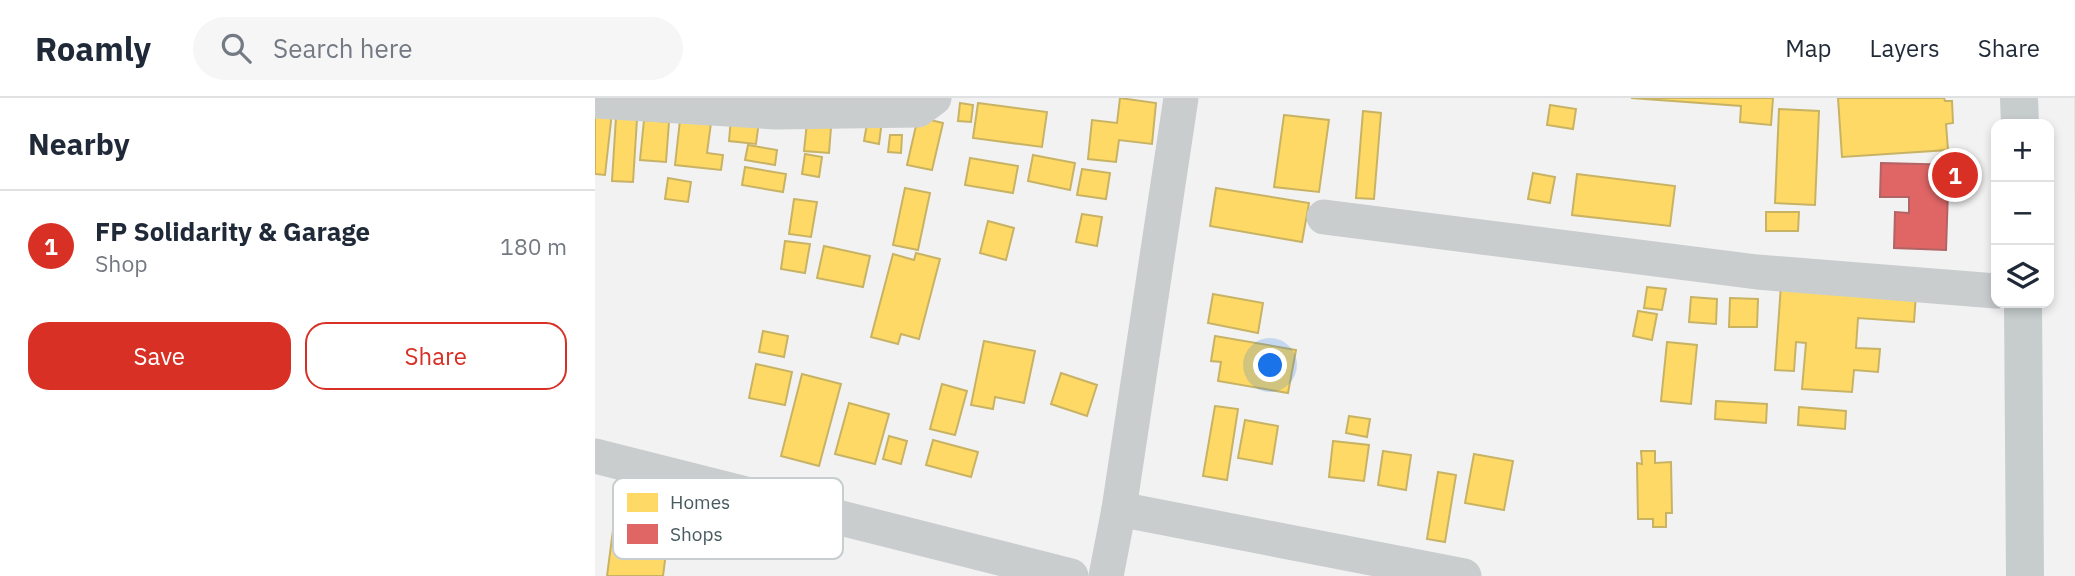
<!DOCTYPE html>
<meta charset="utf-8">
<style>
body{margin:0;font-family:"IBM Plex Sans",sans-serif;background:#f6f6f7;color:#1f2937}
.controls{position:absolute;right:21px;top:21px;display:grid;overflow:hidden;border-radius:14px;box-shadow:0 4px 10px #0003}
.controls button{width:63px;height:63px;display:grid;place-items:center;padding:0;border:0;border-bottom:2px solid #e0e1e3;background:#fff;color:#1f2937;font:35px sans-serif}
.you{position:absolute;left:676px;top:268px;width:24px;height:24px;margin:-18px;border:5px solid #fff;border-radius:50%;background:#1a73e8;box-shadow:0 0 0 10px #1a73e833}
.badge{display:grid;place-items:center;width:46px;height:46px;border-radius:50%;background:#d93025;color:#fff;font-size:23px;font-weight:700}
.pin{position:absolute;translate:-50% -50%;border:4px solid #fff;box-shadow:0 2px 7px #0006}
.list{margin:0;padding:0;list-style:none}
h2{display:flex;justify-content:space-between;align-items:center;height:91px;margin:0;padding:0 28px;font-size:30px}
h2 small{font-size:23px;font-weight:400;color:#747a83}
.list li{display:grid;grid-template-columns:46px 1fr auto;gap:21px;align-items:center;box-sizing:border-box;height:112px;padding:0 28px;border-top:2px solid #e0e1e3}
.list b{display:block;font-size:26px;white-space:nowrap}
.list p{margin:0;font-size:23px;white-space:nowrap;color:#747a83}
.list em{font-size:23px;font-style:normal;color:#747a83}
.actions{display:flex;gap:14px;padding:21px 28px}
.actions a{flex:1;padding:16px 0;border:2px solid #d93025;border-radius:21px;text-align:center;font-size:24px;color:#d93025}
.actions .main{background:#d93025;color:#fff}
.icon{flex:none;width:38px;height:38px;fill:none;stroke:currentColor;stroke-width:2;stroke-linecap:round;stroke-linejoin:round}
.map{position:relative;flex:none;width:1480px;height:478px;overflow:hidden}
header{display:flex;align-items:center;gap:42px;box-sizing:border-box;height:98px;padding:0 35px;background:#fff;border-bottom:2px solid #e0e1e3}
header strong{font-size:33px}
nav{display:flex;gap:38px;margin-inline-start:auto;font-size:24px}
.search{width:490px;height:63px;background:#f6f6f7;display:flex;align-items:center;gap:18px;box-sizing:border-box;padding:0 24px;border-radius:38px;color:#747a83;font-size:26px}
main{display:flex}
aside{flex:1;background:#fff}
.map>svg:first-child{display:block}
.green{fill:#d5f2d9}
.homes{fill:#ffd966;stroke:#c8b364;stroke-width:2}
.shops{fill:#e06666;stroke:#b26364;stroke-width:2}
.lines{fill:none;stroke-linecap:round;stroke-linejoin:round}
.minor{stroke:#c9cdce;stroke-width:35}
.major{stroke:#c7cdcd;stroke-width:38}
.key{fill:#fff;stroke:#c8cecf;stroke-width:2}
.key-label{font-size:19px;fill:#485b60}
</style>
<header>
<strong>Roamly</strong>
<div class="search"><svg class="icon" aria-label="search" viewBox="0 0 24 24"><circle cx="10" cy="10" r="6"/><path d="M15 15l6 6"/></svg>Search here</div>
<nav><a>Map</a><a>Layers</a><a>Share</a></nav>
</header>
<main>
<aside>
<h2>Nearby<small></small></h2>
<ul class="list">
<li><span class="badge">1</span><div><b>FP Solidarity &amp; Garage</b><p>Shop</p></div><em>180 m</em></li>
</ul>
<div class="actions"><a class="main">Save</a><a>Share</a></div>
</aside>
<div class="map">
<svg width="1480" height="478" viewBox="0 0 1480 478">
<rect width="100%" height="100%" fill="#f2f2f2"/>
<path class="green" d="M 1479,0 L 1480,0 L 1480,319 Z"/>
<g class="homes">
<path d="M 525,0 L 561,5 L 557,46 L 524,42 L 521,64 L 493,61 L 497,22 L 522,25 Z"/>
<path d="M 1036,0 L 1178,0 L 1176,27 L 1145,24 L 1146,8 Z"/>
<path d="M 1243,0 L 1349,0 L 1350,3 L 1357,3 L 1358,25 L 1351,26 L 1353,52 L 1247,59 Z"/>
<path d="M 365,5 L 378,7 L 376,24 L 363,23 Z"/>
<path d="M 383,5 L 452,14 L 447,49 L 378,40 Z"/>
<path d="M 955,7 L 981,11 L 978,31 L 952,27 Z"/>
<path d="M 1184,11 L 1224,13 L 1220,107 L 1180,105 Z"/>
<path d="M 0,12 L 17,14 L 10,77 L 0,76 Z"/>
<path d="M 86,13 L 117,17 L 112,55 L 128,57 L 126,72 L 80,67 Z"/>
<path d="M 768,13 L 786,15 L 779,101 L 761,100 Z"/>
<path d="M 213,15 L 237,17 L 234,55 L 209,53 Z"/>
<path d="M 689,17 L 734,22 L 724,94 L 679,89 Z"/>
<path d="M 21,19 L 42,21 L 38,84 L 17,83 Z"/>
<path d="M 323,19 L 348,25 L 337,72 L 312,67 Z"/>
<path d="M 136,20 L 164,23 L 161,46 L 134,43 Z"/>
<path d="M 273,20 L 287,22 L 284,46 L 269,43 Z"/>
<path d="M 49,22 L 74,24 L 71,64 L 45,62 Z"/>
<path d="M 295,37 L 307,37 L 306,55 L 293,54 Z"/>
<path d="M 153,47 L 182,52 L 180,67 L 150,62 Z"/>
<path d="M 210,56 L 227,59 L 224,79 L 207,76 Z"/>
<path d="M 438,57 L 480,65 L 475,92 L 433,83 Z"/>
<path d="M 375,60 L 423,68 L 418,95 L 370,87 Z"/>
<path d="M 150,69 L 191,76 L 188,94 L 147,87 Z"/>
<path d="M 487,71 L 515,75 L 511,101 L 482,97 Z"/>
<path d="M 938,75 L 960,79 L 955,105 L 933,101 Z"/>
<path d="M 982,76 L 1080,88 L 1075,128 L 977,117 Z"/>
<path d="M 73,80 L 96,84 L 93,104 L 70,101 Z"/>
<path d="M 310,90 L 335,95 L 323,152 L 298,147 Z"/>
<path d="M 621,90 L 714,105 L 707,144 L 615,128 Z"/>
<path d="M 199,101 L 222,104 L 216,139 L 194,136 Z"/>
<path d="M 1171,114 L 1204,114 L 1203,133 L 1171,133 Z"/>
<path d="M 487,116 L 507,119 L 502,148 L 481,144 Z"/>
<path d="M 393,123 L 419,130 L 411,162 L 385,155 Z"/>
<path d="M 190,143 L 215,146 L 210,175 L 186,171 Z"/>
<path d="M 229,148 L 275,158 L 268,189 L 222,180 Z"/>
<path d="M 321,155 L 345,161 L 324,241 L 306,236 L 303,246 L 276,239 L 298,156 L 319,162 Z"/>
<path d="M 1186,187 L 1321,196 L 1319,224 L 1263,220 L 1261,250 L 1285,251 L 1283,274 L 1259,272 L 1257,294 L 1207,291 L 1211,245 L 1201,244 L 1199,273 L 1180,272 Z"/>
<path d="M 1052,189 L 1071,191 L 1067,212 L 1049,210 Z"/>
<path d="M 618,196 L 668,205 L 663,235 L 613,225 Z"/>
<path d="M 1096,199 L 1122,201 L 1121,226 L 1094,224 Z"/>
<path d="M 1135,200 L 1163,201 L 1162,229 L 1134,229 Z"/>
<path d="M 1043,213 L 1062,216 L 1057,242 L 1038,238 Z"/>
<path d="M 168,233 L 193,238 L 189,259 L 164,254 Z"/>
<path d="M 620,238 L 701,252 L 693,295 L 623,283 L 626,264 L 616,263 Z"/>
<path d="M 389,243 L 440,253 L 429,305 L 400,299 L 398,311 L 376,307 Z"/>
<path d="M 1072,244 L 1102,247 L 1096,306 L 1066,303 Z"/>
<path d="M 161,266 L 197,274 L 190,307 L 154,300 Z"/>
<path d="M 466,275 L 502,287 L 492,318 L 456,306 Z"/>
<path d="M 207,276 L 246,286 L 224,368 L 186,358 Z"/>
<path d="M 347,286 L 372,293 L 360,337 L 335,331 Z"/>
<path d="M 1121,303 L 1172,306 L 1171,325 L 1120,321 Z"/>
<path d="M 254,305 L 294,316 L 280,366 L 240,356 Z"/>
<path d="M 620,308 L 643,311 L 632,382 L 608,378 Z"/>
<path d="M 1204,309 L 1251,313 L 1250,331 L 1203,327 Z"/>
<path d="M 754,318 L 775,321 L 772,339 L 751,335 Z"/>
<path d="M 650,322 L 683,328 L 677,366 L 643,360 Z"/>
<path d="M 294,338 L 312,343 L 306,366 L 288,361 Z"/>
<path d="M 338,342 L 383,354 L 376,379 L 331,367 Z"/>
<path d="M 738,343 L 774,347 L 769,383 L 734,379 Z"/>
<path d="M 788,353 L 816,357 L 811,392 L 783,387 Z"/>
<path d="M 1046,353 L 1060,353 L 1060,365 L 1076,364 L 1077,415 L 1071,415 L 1071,429 L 1058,429 L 1058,421 L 1043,421 L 1042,365 L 1047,366 Z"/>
<path d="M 879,356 L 918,363 L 909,412 L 870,405 Z"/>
<path d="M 843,374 L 861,377 L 850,444 L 832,441 Z"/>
<path d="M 23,394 L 78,400 L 68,478 L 12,478 Z"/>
</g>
<path class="shops" d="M 1286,65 L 1364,67 L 1363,93 L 1353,93 L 1351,152 L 1299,150 L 1300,114 L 1314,115 L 1314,99 L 1285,99 Z"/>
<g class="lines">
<g class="minor">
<path d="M 0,3 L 181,14 L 323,12 L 339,0"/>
<path d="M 729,119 L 1162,174 L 1401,193"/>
<path d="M 0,358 L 476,478"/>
<path d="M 524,411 L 869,478"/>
<path d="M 511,478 L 524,411 L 586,0"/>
</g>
<g class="major">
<path d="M 1424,0 L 1425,26"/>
<path d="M 1428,205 L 1430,478"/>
</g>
</g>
<rect x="18" y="380" width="230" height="81" rx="10" class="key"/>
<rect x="32" y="395" width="31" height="19" fill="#ffd966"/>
<rect x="32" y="426" width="31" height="20" fill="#e06666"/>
<g class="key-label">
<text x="75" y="411">Homes</text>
<text x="75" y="443">Shops</text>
</g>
</svg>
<div class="controls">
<button>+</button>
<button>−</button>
<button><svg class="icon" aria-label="layers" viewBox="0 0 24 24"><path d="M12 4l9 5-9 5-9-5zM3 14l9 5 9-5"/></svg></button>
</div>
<div class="you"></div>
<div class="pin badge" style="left:1360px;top:77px">1</div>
</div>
</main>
